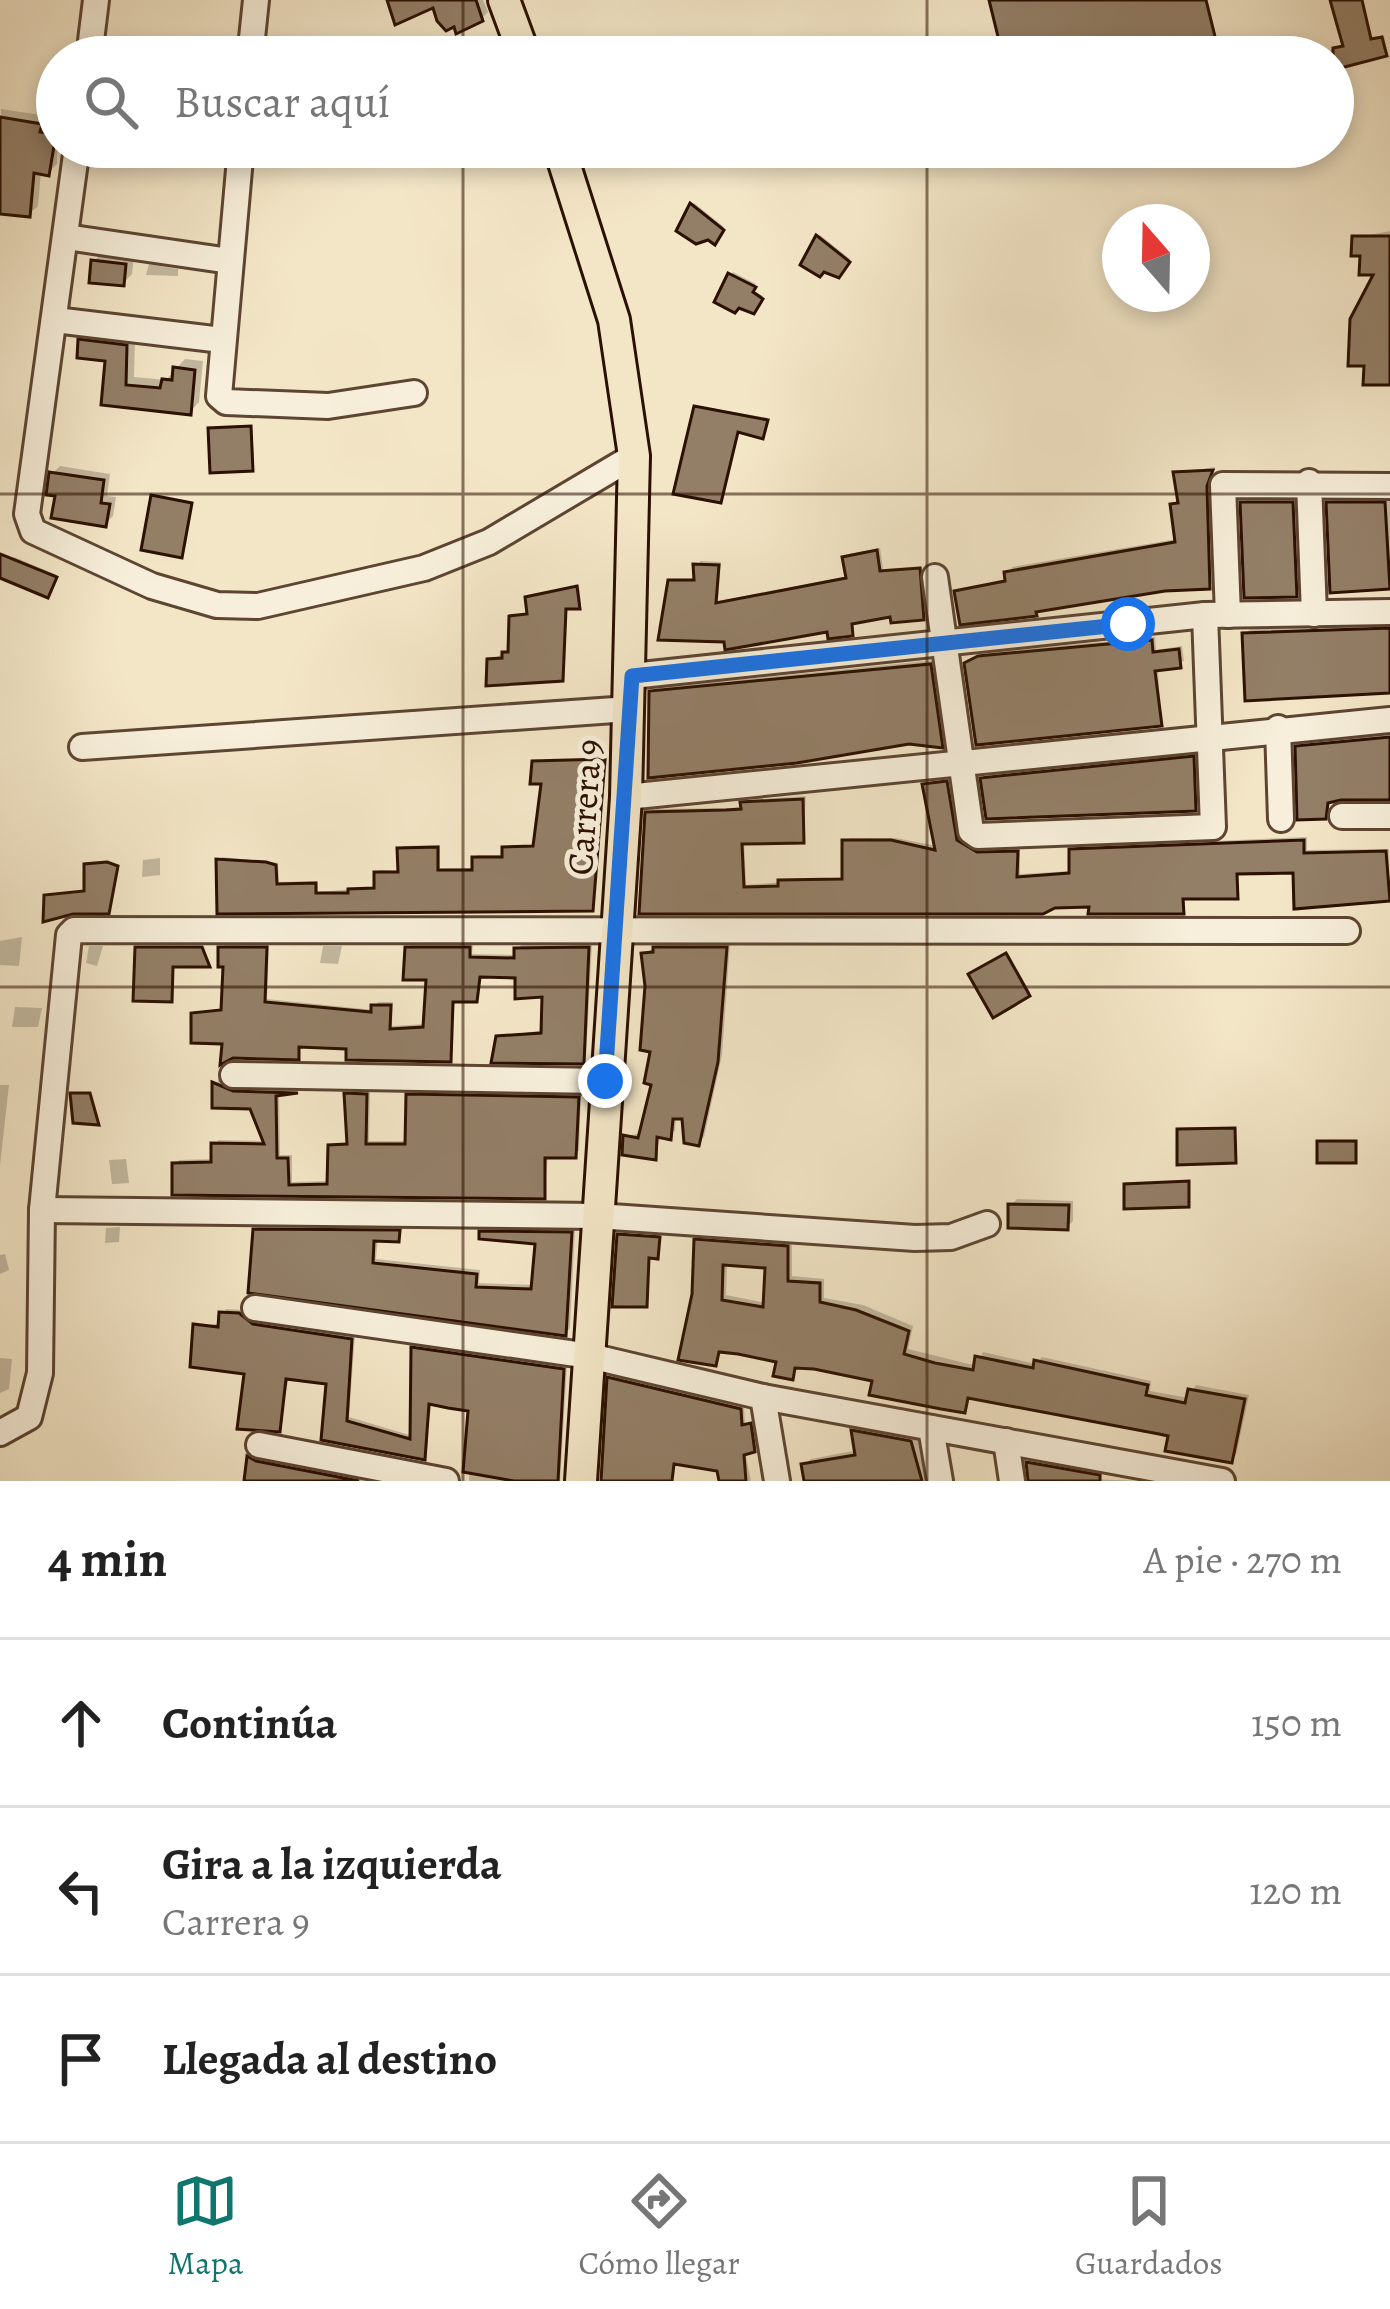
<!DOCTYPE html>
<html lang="es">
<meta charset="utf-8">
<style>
body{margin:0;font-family:Alegreya,serif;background:#f6f6f6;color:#222}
.compass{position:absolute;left:1102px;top:204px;width:108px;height:108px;border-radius:50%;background:#fff;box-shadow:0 6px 18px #0003;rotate:340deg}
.stop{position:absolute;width:36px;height:36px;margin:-27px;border:9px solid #1a73e8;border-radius:50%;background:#fff}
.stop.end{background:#1a73e8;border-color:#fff;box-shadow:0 3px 12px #0008}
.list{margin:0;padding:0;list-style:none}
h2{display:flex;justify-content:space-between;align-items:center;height:156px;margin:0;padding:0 48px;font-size:51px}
h2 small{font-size:39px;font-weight:400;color:#767676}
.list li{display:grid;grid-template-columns:78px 1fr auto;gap:36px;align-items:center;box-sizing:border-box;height:168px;padding:0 48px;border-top:3px solid #e0e0e0}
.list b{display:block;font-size:45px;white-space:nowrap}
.list p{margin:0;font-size:39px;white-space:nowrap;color:#767676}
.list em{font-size:39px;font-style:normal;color:#767676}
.icon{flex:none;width:66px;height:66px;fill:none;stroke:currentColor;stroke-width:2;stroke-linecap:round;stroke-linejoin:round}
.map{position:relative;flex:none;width:1390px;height:1481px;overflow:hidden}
.search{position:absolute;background:#fff;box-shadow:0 6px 18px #0003;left:36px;right:36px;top:36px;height:132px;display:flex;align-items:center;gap:30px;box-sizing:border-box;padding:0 42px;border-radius:66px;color:#767676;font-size:45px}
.sheet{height:660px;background:#fff}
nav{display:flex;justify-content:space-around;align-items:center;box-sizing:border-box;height:168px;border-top:3px solid #e0e0e0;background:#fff;font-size:33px;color:#767676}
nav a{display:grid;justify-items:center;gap:6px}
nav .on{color:#0f766e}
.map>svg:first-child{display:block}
.shadow{fill:#0003;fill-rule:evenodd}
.building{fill:#937f67;stroke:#2b0f00;stroke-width:3;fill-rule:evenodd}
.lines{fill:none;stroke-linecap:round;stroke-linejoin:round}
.minor-casing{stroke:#5d4532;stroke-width:30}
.major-casing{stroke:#2b0f00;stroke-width:36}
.minor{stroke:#f7efdb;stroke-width:24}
.major{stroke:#f3e6c7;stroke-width:30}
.route{stroke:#1a73e8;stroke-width:15}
.grid{fill:none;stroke:#2b0f00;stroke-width:3;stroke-opacity:0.55}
.labels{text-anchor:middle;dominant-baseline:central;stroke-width:10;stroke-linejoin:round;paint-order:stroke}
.street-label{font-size:36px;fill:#2b0f00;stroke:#f7efdb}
</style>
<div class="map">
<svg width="1390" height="1481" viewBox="0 0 1390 1481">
<rect width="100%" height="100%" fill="#f3e6c7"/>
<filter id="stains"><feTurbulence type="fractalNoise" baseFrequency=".00167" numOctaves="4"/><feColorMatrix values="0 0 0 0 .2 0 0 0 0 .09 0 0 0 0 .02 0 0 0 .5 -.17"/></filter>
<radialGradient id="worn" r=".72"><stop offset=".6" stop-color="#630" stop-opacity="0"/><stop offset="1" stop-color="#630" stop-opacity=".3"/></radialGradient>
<g class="shadow">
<path d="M 393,0 L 483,0 L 488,12 L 482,18 L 434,4 Z"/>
<path d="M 991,0 L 1207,0 L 1220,51 L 1183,57 L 1006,57 Z"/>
<path d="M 1333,0 L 1362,0 L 1373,39 L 1384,36 L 1387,52 L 1333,67 L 1333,57 L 1312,57 L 1346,45 Z"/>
<path d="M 1,109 L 48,116 L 47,124 L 57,125 L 57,164 L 48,173 L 41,171 L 38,206 L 29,214 L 0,211 Z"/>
<path d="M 694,203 L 724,227 L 715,241 L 680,230 Z"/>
<path d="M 1390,231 L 1390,382 L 1378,273 L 1355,238 Z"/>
<path d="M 820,235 L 850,259 L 839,274 L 818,237 Z"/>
<path d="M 103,252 L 134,255 L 132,274 L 123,283 L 93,262 Z"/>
<path d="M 149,264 L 178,269 L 178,276 L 146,275 Z"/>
<path d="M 733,272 L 756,284 L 752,290 L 763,296 L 753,310 L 718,300 Z"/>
<path d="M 90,331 L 135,337 L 134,377 L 166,380 L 185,359 L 203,361 L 199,402 L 190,412 L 104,402 L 108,358 L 81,341 Z"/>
<path d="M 699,406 L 768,418 L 764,433 L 697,408 Z"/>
<path d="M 252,425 L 254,466 L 252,468 L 211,429 Z"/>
<path d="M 60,466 L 110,474 L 107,496 L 116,497 L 113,516 L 105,524 L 58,494 L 52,474 Z"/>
<path d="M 1215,467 L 1210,478 L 1214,581 L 1209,586 L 1164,588 L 1036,613 L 958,592 L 1008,578 L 1012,567 L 1177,539 L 1176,473 Z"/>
<path d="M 1250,496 L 1299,497 L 1302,587 L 1296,594 L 1243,503 Z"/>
<path d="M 1335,498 L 1390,498 L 1390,587 L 1333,590 L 1329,503 Z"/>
<path d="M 880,548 L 883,569 L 922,566 L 923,617 L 893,613 L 855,621 L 852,633 L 830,628 L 726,639 L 671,581 L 697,578 L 700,561 L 721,562 L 718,601 L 849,576 L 849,554 Z"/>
<path d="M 14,557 L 57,575 L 50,593 L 12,559 Z"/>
<path d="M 579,585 L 581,603 L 567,606 L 562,679 L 490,660 L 511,650 L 512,617 L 530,612 L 531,595 Z"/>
<path d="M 1390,620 L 1390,692 L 1245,634 L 1253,627 Z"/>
<path d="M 1155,637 L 1156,650 L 1182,646 L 1184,661 L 1158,668 L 1161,724 L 971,660 L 984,653 Z"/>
<path d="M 935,660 L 946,741 L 942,745 L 652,693 L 657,688 Z"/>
<path d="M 1390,732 L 1390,796 L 1331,799 L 1325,816 L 1298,747 L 1304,742 Z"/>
<path d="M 1199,752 L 1201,802 L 1195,808 L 983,779 L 990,773 Z"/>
<path d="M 607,758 L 592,908 L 220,911 L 222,857 L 278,863 L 279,882 L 317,881 L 318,892 L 377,887 L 379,870 L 401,871 L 403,846 L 440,845 L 440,869 L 475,868 L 477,855 L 505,855 L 507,846 L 536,845 L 544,781 L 535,763 Z"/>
<path d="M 950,779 L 960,837 L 982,850 L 1020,849 L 1020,874 L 1072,871 L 1076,847 L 1307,837 L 1307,850 L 1389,849 L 1390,898 L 1332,899 L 1296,870 L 1239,871 L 1237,896 L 1186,896 L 1183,911 L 1092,904 L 642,911 L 651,809 L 731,808 L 744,807 L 747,800 L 806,796 L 803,840 L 744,841 L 746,885 L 845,877 L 849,838 L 896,838 L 937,846 L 925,785 Z"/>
<path d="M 160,858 L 160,875 L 142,877 L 143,860 Z"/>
<path d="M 22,937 L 19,966 L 0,965 L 0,941 Z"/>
<path d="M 661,943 L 730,943 L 722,1055 L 704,1137 L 698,1142 L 684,1116 L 676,1116 L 675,1131 L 661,1135 L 655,1157 L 626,1136 L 642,1133 L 655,1083 L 644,954 Z"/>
<path d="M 224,944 L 269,944 L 267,999 L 374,1010 L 378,1002 L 393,1002 L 392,1026 L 426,1024 L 429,977 L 408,948 L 412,944 L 473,944 L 472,954 L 517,955 L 521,945 L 592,944 L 586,1057 L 583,1061 L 499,1037 L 544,1030 L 545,994 L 518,975 L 482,975 L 476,999 L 455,999 L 450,1059 L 302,1044 L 298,1057 L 225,1042 L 194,1015 L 224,1008 Z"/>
<path d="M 89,946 L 103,946 L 97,966 L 86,963 Z"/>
<path d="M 204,946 L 209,964 L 174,964 L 170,999 L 138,948 Z"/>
<path d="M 323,946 L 342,946 L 338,964 L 320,963 Z"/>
<path d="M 1008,953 L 1030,992 L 1028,994 L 974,973 Z"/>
<path d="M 42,1008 L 38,1027 L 12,1027 L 15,1007 Z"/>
<path d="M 218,1079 L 238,1088 L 297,1089 L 279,1092 L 280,1155 L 292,1155 L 292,1182 L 330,1181 L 331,1146 L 349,1141 L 352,1090 L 370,1091 L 369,1141 L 408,1141 L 413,1091 L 581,1094 L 579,1151 L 548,1155 L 544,1196 L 175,1192 L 179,1160 L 214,1159 L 218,1140 L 266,1141 L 252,1106 L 215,1105 Z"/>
<path d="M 0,1085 L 9,1085 L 0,1165 Z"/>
<path d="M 1236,1127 L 1235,1160 L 1180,1130 L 1182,1128 Z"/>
<path d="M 126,1159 L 129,1183 L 112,1184 L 109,1160 Z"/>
<path d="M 1017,1199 L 1073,1201 L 1073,1221 L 1067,1227 L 1011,1205 Z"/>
<path d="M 261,1225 L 403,1227 L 398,1239 L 378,1238 L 376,1259 L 480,1270 L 479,1283 L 534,1285 L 538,1242 L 482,1233 L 487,1228 L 575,1229 L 570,1328 L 565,1333 L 256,1230 Z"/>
<path d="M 120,1227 L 119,1242 L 105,1243 L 106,1228 Z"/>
<path d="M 622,1233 L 661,1236 L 659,1254 L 650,1255 L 646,1304 Z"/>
<path d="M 702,1235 L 792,1242 L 792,1276 L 824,1279 L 824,1298 L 863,1305 L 913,1326 L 908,1349 L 977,1366 L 983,1352 L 1036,1364 L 1042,1357 L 1151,1381 L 1150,1391 L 1189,1398 L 1196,1385 L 1249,1395 L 1236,1455 L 1231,1460 L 1172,1434 L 971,1396 L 964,1410 L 875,1379 L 798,1365 L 792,1377 L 780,1360 L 722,1349 L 715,1363 L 695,1294 L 697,1241 ZM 727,1263 L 768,1265 L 766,1303 L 726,1295 Z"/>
<path d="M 5,1254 L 9,1270 L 0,1274 L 0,1255 Z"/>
<path d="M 226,1309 L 243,1310 L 257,1321 L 355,1335 L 349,1417 L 413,1436 L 418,1344 L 567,1366 L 560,1481 L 469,1481 L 471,1408 L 432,1402 L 424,1457 L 324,1438 L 330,1382 L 289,1377 L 278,1429 L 248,1371 L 196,1325 L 222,1324 Z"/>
<path d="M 0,1358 L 12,1359 L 9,1389 L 0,1393 Z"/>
<path d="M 614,1375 L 744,1406 L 745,1424 L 754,1422 L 758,1446 L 745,1452 L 751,1481 L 722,1481 L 719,1468 L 655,1458 L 655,1481 L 601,1481 Z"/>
<path d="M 860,1425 L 917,1435 L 932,1481 L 807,1481 L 804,1465 L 811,1459 L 858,1450 L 854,1431 Z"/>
<path d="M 253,1453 L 381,1481 L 247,1481 Z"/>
<path d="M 1033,1459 L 1090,1469 L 1091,1479 L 1139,1481 L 1032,1481 Z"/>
</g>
<g class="building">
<path d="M 387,0 L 476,0 L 483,21 L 456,34 L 454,27 L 446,31 L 437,21 L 433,8 L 395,25 Z"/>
<path d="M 989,0 L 1206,0 L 1220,57 L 1003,57 Z"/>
<path d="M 1330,0 L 1362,0 L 1371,39 L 1382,37 L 1387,56 L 1333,70 L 1333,48 L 1343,46 Z"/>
<path d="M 0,117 L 42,124 L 40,132 L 56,134 L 49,176 L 34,173 L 30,217 L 0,214 Z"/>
<path d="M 690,203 L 724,230 L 715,245 L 708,240 L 696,244 L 676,231 Z"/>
<path d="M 816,235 L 850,262 L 839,278 L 824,272 L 820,277 L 800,265 Z"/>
<path d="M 1352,236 L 1390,236 L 1390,385 L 1363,385 L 1364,366 L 1348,366 L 1350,319 L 1373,275 L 1359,275 L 1360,256 L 1351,256 Z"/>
<path d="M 91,260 L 126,264 L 124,286 L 89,283 Z"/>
<path d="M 728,273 L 756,287 L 753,292 L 763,299 L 754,314 L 739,308 L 735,313 L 714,302 Z"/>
<path d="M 78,339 L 127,345 L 126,385 L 160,388 L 162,379 L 172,380 L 173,367 L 195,370 L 191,415 L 101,405 L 105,361 L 77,358 Z"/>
<path d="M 694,406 L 768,420 L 763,439 L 738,432 L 721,503 L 673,494 Z"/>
<path d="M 251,426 L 253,471 L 210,473 L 208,428 Z"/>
<path d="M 1213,470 L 1207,486 L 1210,589 L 1165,591 L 1036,612 L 1037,616 L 960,625 L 954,591 L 1005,581 L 1004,572 L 1175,542 L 1170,504 L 1178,503 L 1173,472 Z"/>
<path d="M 49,472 L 104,480 L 101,503 L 110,504 L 106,527 L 51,518 L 55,496 L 46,495 Z"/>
<path d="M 151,495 L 192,503 L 182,558 L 141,550 Z"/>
<path d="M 1240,502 L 1293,502 L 1297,597 L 1244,598 Z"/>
<path d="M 1326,502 L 1385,502 L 1390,589 L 1330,593 Z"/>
<path d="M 877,550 L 880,571 L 920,568 L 924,620 L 891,623 L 890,617 L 852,624 L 853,636 L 828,639 L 827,632 L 725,650 L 724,642 L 658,640 L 668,580 L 694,580 L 693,564 L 719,565 L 716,603 L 846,578 L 842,557 Z"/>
<path d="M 0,554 L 57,577 L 48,598 L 0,578 Z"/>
<path d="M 577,586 L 580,609 L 566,609 L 563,681 L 486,686 L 487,659 L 502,658 L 502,652 L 508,652 L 509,616 L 527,614 L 525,597 Z"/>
<path d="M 1390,628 L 1390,693 L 1245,701 L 1242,633 Z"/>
<path d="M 1152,640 L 1153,652 L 1179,649 L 1181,668 L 1155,671 L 1162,726 L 976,745 L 964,663 L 978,656 Z"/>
<path d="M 931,664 L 943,748 L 909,744 L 797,763 L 648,778 L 649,691 Z"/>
<path d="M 1390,737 L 1390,800 L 1341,800 L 1328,803 L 1326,819 L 1297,820 L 1295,746 Z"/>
<path d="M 1194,756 L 1196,811 L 986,819 L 980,778 Z"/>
<path d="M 605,759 L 593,911 L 217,914 L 216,859 L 266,862 L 276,865 L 277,884 L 316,883 L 316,893 L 348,893 L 348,889 L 374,888 L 374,872 L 398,872 L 397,848 L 438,847 L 438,870 L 472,870 L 472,857 L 502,857 L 502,847 L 533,846 L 541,784 L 530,784 L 532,761 Z"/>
<path d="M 947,781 L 957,840 L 977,852 L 1018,851 L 1017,877 L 1069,873 L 1069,849 L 1304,840 L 1304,853 L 1386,851 L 1390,901 L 1294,909 L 1293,873 L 1237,874 L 1238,899 L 1183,899 L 1184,914 L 1088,914 L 1089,907 L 1055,908 L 1043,914 L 639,914 L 645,812 L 726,810 L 741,809 L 740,802 L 803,799 L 804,843 L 742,844 L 744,887 L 778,886 L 778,880 L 842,879 L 842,840 L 891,840 L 935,850 L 922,784 Z"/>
<path d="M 107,862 L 118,866 L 109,914 L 73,914 L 43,922 L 44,895 L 84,891 L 84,864 Z"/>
<path d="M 135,947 L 202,947 L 210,967 L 173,967 L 172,1002 L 133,1001 Z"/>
<path d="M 218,947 L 267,947 L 265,1002 L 371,1012 L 371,1005 L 391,1005 L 390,1029 L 423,1027 L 426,980 L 403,980 L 405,947 L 470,947 L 470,957 L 514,958 L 514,948 L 589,947 L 584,1064 L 491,1063 L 496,1036 L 541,1033 L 542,997 L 515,999 L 515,978 L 480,977 L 477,1002 L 453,1002 L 451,1062 L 346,1060 L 346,1049 L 299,1047 L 299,1060 L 233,1058 L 220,1065 L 222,1044 L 191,1043 L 191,1013 L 221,1010 L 223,967 L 218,967 Z"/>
<path d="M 653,947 L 727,947 L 718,1062 L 699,1146 L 684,1143 L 682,1119 L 673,1119 L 671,1140 L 657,1137 L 656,1160 L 622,1155 L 623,1135 L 638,1138 L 651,1085 L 644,1083 L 650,1052 L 640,1050 L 645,986 L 641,953 L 653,952 Z"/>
<path d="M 1006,953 L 1030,996 L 993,1018 L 968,974 Z"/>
<path d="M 212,1082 L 233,1091 L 298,1093 L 276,1096 L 277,1158 L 288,1158 L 289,1185 L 327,1184 L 328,1145 L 347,1144 L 344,1093 L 367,1094 L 366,1144 L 405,1144 L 406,1094 L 579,1097 L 576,1158 L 545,1158 L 545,1199 L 172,1195 L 172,1163 L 211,1162 L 211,1143 L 264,1144 L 250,1109 L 212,1108 Z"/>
<path d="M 70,1093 L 90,1093 L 99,1125 L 73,1123 Z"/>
<path d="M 1235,1128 L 1236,1163 L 1177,1165 L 1177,1129 Z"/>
<rect x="1317" y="1141" width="39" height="22"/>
<path d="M 1189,1181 L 1189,1207 L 1124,1209 L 1124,1184 Z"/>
<path d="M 1008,1204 L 1069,1205 L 1068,1230 L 1008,1228 Z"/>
<path d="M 253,1229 L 400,1230 L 399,1242 L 374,1241 L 373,1263 L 477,1274 L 476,1287 L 531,1289 L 535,1244 L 479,1239 L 479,1231 L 572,1232 L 566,1336 L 248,1293 Z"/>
<path d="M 617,1234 L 660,1237 L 658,1259 L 649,1258 L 647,1307 L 612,1307 Z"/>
<path d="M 694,1239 L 788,1246 L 788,1281 L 820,1283 L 820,1302 L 856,1310 L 909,1331 L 904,1354 L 935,1363 L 973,1370 L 975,1356 L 1033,1368 L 1034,1360 L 1148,1385 L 1146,1395 L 1165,1399 L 1185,1403 L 1188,1389 L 1245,1399 L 1232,1463 L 1165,1451 L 1168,1436 L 1159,1434 L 968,1398 L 965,1413 L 941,1409 L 869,1395 L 872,1381 L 814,1369 L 795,1368 L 793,1380 L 773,1376 L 776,1362 L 738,1354 L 719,1352 L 716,1366 L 678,1360 L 692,1294 ZM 723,1265 L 765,1268 L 763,1307 L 722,1300 Z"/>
<path d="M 219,1312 L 239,1313 L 253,1324 L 352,1339 L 347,1421 L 410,1439 L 411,1347 L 564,1369 L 558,1481 L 514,1481 L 463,1472 L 468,1411 L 448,1408 L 429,1404 L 425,1460 L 321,1440 L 326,1384 L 286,1379 L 280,1432 L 237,1429 L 244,1374 L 190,1367 L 193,1324 L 218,1327 Z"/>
<path d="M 607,1377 L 741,1409 L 742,1425 L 751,1423 L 755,1452 L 744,1455 L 746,1481 L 719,1481 L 717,1471 L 674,1464 L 672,1481 L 601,1481 Z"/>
<path d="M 851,1430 L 911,1441 L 922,1481 L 804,1481 L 801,1464 L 855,1455 Z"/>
<path d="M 247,1456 L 256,1461 L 359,1481 L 244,1481 Z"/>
<path d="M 1026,1462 L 1100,1475 L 1100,1481 L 1028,1481 Z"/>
</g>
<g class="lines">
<g class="minor-casing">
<g id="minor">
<path d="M 89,57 L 96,0"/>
<path d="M 250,57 L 256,0"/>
<path d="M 77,147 L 27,514 L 33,531 L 152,586 L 217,605 L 258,606 L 424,568 L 489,542 L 634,456"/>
<path d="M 241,147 L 219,396 L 226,402 L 328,406 L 414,393"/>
<path d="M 66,237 L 230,261"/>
<path d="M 55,320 L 222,340"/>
<path d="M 1309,482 L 1314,614"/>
<path d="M 935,577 L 971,831 L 978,836 L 1213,827 L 1205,615"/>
<path d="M 1228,615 L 1223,485 L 1390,486"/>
<path d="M 632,676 L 1205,615 L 1390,612"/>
<path d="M 1278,728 L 1281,819"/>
<path d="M 82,747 L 629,709"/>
<path d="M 626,797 L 1390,720"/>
<path d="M 1342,816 L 1390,816"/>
<path d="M 233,1075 L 605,1081"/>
<path d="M 42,1210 L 597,1216 L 915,1238 L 951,1237 L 987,1224"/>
<path d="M 255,1308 L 590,1356 L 763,1397 L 1222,1481"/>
<path d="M 763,1397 L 777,1481"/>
<path d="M 931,1428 L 940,1481"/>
<path d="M 0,1433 L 29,1417 L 40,1373 L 42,1210 L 69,935 L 74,930 L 1347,931"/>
<path d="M 1006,1441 L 1012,1481"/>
<path d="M 259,1445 L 446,1481"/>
</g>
</g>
<g class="major-casing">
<g id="major">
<path d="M 504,0 L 525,57"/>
<path d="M 559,147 L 614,320 L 634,456 L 626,797 L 581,1481"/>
</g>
</g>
<use href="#minor" class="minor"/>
<use href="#major" class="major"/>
</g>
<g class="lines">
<path class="route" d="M 605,1081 L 632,676 L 1128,624"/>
</g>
<path class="grid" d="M 463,0 L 463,57M 927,0 L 927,57M 463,147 L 463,1481M 927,147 L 927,1481M 0,494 L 1390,494M 0,987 L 1390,987"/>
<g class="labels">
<g class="street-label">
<text transform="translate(584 807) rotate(-86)">Carrera 9</text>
</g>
</g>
<rect width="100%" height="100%" filter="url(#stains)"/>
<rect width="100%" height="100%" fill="url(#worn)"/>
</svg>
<svg class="compass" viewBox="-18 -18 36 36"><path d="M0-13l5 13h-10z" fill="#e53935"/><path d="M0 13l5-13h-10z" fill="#767676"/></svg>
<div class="stop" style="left:1128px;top:624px"></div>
<div class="stop end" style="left:605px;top:1081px"></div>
<div class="search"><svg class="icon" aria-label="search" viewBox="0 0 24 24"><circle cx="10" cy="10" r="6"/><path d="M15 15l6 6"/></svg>Buscar aquí</div>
</div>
<section class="sheet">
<h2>4 min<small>A pie · 270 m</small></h2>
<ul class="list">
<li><svg class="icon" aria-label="ahead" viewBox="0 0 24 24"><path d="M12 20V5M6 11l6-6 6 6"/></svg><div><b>Continúa</b></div><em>150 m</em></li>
<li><svg class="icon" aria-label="left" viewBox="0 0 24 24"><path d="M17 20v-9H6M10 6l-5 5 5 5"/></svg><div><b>Gira a la izquierda</b><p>Carrera 9</p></div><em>120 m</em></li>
<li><svg class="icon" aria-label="arrive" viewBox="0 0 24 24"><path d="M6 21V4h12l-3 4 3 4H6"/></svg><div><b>Llegada al destino</b></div></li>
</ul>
</section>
<nav>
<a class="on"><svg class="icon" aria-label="map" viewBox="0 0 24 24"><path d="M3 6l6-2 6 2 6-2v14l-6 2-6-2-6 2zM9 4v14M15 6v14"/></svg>Mapa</a>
<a><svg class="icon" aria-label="directions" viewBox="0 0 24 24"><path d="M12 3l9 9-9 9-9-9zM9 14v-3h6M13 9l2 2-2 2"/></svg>Cómo llegar</a>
<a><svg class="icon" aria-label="saved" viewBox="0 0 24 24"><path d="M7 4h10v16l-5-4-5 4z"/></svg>Guardados</a>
</nav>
